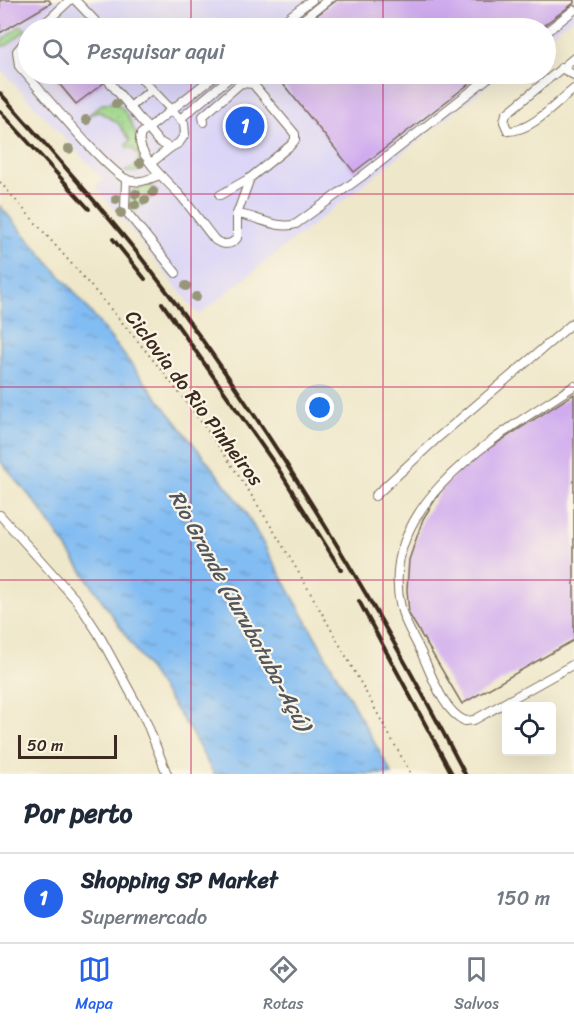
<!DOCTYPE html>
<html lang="pt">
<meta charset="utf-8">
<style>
body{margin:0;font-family:Sriracha,sans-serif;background:#f2f2f3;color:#1f2937}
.controls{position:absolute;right:18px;bottom:18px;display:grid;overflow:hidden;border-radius:6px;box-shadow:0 6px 24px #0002}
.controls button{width:54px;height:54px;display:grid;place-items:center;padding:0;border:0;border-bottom:2px solid #e0e1e3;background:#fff;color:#1f2937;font:30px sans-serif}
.scale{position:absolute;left:18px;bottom:15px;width:99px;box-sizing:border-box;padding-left:6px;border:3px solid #3b2a1e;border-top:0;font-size:16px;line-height:21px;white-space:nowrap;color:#3b2a1e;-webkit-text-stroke:4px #fcf5e5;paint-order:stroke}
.you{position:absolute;left:320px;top:408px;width:21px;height:21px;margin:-15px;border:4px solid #fff;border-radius:50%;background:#1a73e8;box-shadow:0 0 0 9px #1a73e833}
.badge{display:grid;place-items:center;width:39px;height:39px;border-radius:50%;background:#2563eb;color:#fff;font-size:20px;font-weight:700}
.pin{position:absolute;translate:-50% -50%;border:3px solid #fff;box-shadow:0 2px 6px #0006}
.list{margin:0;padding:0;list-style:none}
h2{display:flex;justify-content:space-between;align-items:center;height:78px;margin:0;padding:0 24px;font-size:26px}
h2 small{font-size:20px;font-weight:400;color:#747a83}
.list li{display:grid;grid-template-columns:39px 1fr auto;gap:18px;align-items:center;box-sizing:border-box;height:90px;padding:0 24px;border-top:2px solid #e0e1e3}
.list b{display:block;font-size:22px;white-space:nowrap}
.list p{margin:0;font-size:20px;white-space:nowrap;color:#747a83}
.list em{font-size:20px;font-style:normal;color:#747a83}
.icon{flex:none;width:33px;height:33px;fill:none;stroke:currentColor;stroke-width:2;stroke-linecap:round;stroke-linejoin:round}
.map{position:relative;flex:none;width:574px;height:774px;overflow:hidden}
.search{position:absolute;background:#fff;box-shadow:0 6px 24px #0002;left:18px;right:18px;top:18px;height:66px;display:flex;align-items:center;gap:15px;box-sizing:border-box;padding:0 21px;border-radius:33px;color:#747a83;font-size:22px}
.sheet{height:168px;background:#fff}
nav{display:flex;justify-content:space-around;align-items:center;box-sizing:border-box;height:84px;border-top:2px solid #e0e1e3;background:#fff;font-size:16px;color:#747a83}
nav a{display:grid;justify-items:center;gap:3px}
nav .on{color:#2563eb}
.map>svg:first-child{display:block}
.built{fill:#dbd6f7}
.grass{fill:url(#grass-dots);stroke:#6a7f52;stroke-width:1.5}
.water{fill:url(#water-ripples);stroke:#5e7388;stroke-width:1.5}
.building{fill:#d0acef}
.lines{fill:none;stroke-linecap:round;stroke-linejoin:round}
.service-casing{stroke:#7a6c5a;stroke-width:10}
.path{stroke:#7a6c5a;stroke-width:2;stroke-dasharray:1.5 4.5;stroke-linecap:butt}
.service{stroke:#fff;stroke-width:8}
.rail{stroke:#3b2a1e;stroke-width:4}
.tree{fill:#989679}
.grid{fill:none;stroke:#c2185b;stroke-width:1.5;stroke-opacity:0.55}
.labels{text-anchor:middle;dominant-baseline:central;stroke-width:4.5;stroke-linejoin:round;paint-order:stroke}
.street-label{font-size:20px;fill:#3b2a1e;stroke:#fcf5e5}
.water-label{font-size:21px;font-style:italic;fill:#50565e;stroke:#fcf5e5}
</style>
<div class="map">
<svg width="574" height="774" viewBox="0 0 574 774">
<defs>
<pattern id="grass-dots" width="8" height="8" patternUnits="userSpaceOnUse" patternTransform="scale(1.5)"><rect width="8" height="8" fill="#99d487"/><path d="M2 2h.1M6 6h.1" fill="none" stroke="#85b674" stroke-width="1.8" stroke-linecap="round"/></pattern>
<pattern id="water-ripples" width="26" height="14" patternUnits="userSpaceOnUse" patternTransform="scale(1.5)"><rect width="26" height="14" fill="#81bcf3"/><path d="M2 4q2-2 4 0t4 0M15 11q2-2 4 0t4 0" fill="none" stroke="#6b99c4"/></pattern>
</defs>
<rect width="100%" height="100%" fill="#fcf5e5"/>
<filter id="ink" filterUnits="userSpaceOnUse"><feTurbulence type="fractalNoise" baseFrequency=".0167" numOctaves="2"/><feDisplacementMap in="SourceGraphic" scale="12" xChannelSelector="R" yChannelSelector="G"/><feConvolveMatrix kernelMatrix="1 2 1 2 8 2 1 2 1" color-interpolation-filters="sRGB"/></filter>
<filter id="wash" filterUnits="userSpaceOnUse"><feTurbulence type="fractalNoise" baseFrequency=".008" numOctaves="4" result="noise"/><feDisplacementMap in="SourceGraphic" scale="24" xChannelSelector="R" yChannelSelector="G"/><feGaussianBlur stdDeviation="1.35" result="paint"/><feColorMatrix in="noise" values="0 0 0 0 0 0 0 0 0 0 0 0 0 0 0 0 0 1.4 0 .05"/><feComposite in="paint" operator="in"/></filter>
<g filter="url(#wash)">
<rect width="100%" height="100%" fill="#eee7c9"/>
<path class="built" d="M 0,0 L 574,0 L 574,16 L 546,39 L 546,28 L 28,28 L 28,74 L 502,74 L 199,315 L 95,186 L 103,179 L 0,69 Z"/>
<g class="grass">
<path d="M 21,25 L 26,30 L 6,46 L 0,45 L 0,42 Z"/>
<path d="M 113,102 C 128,104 144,151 143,166 L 137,172 L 124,172 L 137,165 L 139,156 L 132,148 L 127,148 L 126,145 L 130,140 L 118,123 L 100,112 L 91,114 L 87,124 L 84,119 L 102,104 Z"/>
<path d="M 151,185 L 158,192 L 132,213 L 128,205 L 130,191 Z"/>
</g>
<path class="water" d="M 0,206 L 77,295 L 242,506 L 392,774 L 214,774 L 189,729 L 39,507 L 0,461 Z"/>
<g id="blocks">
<g class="building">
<path d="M 0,0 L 49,0 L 51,3 L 0,33 Z"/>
<path d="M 337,0 L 574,0 L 574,3 L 540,28 L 300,28 Z"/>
<path d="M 51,74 L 98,74 L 105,82 L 76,104 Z"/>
<path d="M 275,74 L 482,74 L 354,172 Z"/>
<path d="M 574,394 L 574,640 L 462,704 L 409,614 L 407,589 L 409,560 L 423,519 L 445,484 L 475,457 Z"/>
</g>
</g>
</g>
<g filter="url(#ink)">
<use href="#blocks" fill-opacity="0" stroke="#7a6c5a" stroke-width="1.5"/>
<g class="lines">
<g class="service-casing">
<g id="service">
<path d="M 75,0 L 102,28"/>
<path d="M 40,28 L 70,0"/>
<path d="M 274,28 L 312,0"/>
<path d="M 292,28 L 328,0"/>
<path d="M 546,32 L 574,10"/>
<path d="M 28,38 L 17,51 L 19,66 C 39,88 107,172 128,180 C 140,184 149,179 160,175"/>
<path d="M 574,58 L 506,114 L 504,122 L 508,131 C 532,131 556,103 574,89"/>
<path d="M 561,68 L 574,75"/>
<path d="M 103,74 L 158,141 L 170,148 L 179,143 L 185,134 L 184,123 L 137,74"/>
<path d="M 130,107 L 151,90"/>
<path d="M 180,119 L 234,74"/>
<path d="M 204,122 L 203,116 L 241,83 L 253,84 L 295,134 L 295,140 L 291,145 L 250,178 L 237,214 L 237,238 C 231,246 222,245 215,240 C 203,225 192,209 180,195 C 168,182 133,153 141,134 L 217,74"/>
<path d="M 151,163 L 170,148"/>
<path d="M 126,179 L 125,210 L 176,273"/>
<path d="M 220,195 L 250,178"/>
<path d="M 237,214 C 257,216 277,230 296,224 L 361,177 L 493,74"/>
<path d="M 574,386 C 501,434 375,502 401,608 C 404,622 414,637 420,650 C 431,672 442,711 465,721 L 474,720 L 574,664"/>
<path d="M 375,496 L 434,441 L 574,322"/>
<path d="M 0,515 L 77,601 L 98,633 L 146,721 L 167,774"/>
</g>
</g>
<path class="path" d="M 0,182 C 70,263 144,343 207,430 C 285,538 346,658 411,774"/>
<use href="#service" class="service"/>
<g class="rail">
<path d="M 0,93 C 47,146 95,200 139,255 C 264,416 371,593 465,774"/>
<path d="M 0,111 L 89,209"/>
<path d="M 113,239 L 145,279"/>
<path d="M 162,303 L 279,470 L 341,570"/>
<path d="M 359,601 L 452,774"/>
</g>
</g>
<g class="tree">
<circle cx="116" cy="104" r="5"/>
<circle cx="86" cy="120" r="5"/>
<circle cx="69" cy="149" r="5"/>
<circle cx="140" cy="163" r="5"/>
<circle cx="153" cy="192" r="5"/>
<circle cx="136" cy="194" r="5"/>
<circle cx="116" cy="199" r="5"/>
<circle cx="145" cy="200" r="5"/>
<circle cx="135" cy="205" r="5"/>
<circle cx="121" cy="213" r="5"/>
<circle cx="186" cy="286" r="5"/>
<circle cx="196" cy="297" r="5"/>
</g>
</g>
<path class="grid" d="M 191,0 L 191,28M 383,0 L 383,28M 191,74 L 191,774M 383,74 L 383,774M 0,194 L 574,194M 0,387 L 574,387M 0,580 L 574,580"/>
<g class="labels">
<g class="street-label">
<text transform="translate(194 398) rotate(53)">Ciclovia do Rio Pinheiros</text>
</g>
<g class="water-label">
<text transform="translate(240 610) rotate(61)">Rio Grande (Jurubatuba-Açú)</text>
</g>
</g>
</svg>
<div class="controls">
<button><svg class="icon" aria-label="locate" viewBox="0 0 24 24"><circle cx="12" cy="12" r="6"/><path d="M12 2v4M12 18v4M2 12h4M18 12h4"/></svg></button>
</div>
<div class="scale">50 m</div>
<div class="you"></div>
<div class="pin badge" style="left:245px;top:126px">1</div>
<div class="search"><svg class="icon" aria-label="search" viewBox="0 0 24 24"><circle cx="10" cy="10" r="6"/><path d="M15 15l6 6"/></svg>Pesquisar aqui</div>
</div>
<section class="sheet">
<h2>Por perto<small></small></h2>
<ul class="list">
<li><span class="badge">1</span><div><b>Shopping SP Market</b><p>Supermercado</p></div><em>150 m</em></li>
</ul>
</section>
<nav>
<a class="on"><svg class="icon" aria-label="map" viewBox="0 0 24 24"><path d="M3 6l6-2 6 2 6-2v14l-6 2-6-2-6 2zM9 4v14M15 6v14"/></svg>Mapa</a>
<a><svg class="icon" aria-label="directions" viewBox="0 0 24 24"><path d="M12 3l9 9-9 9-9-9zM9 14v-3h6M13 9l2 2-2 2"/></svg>Rotas</a>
<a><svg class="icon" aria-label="saved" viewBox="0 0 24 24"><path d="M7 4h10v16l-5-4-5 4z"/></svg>Salvos</a>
</nav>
